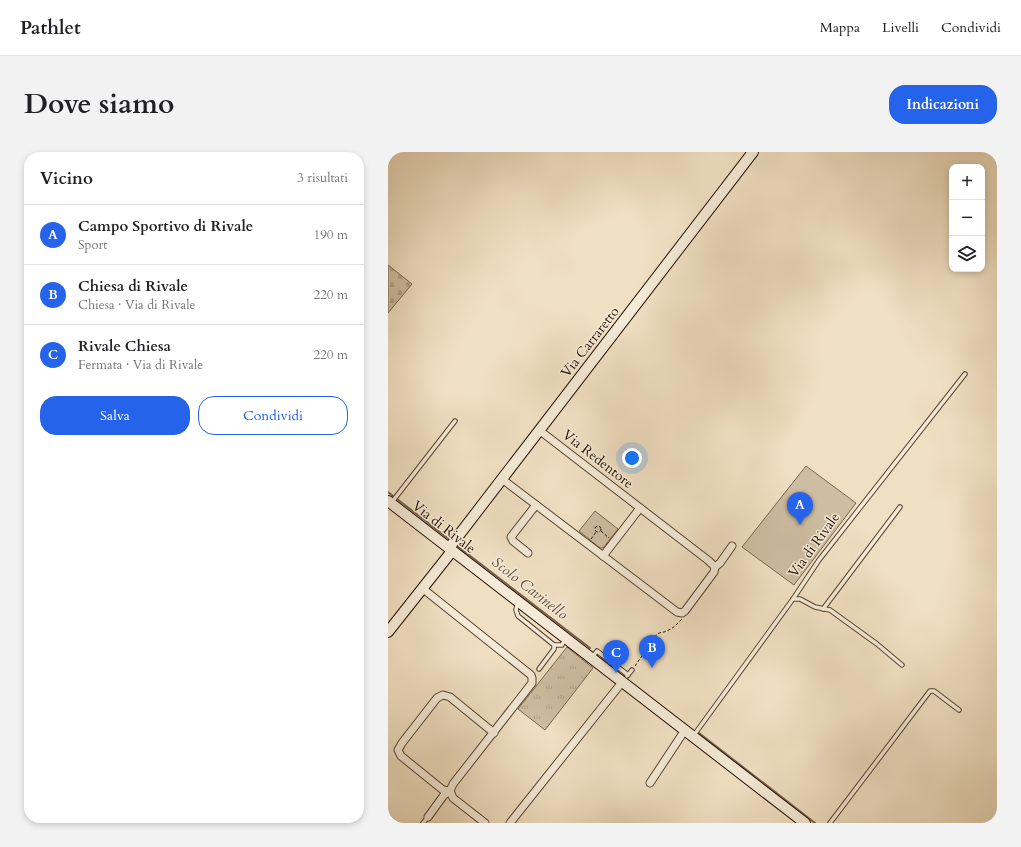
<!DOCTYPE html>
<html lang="it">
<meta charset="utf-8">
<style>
body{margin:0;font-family:Cardo,serif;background:#f2f2f2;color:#202124}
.controls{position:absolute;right:12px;top:12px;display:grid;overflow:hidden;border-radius:8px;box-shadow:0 2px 6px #0003}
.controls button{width:36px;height:36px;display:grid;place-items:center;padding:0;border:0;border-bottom:1px solid #e0e0e0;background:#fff;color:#202124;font:20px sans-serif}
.you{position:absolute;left:244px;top:306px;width:14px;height:14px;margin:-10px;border:3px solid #fff;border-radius:50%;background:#1a73e8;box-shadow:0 0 0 6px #1a73e833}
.badge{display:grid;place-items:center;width:26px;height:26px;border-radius:50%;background:#2563eb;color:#fff;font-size:13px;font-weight:700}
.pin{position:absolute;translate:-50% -33px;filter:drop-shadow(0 1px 2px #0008)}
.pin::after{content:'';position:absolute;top:21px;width:14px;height:12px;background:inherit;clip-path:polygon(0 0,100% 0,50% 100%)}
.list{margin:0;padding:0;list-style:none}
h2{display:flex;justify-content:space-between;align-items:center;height:52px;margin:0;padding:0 16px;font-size:17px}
h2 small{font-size:13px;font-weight:400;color:#757577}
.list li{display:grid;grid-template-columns:26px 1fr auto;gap:12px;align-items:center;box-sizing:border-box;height:60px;padding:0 16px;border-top:1px solid #e0e0e0}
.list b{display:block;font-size:15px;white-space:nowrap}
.list p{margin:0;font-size:13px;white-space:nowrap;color:#757577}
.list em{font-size:13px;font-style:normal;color:#757577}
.actions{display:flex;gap:8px;padding:12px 16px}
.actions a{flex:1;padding:9px 0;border:1px solid #2563eb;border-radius:16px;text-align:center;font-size:14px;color:#2563eb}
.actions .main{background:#2563eb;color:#fff}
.icon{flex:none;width:22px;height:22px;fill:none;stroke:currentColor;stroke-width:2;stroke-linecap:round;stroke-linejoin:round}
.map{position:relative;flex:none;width:609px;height:671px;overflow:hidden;border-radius:16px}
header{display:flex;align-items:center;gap:24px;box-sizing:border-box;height:56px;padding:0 20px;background:#fff;border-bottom:1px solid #e0e0e0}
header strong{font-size:19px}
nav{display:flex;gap:22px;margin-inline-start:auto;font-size:14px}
.intro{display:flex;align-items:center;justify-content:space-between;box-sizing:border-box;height:96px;padding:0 24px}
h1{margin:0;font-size:28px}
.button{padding:10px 18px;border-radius:16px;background:#2563eb;color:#fff;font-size:14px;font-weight:700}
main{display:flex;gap:24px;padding:0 24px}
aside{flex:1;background:#fff;border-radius:16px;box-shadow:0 2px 6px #0003}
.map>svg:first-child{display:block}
.cemetery{fill:url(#cemetery-stones);stroke:#7a6651}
.park{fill:url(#park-tufts);stroke:#7a6651}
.pitch{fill:#cebda2;stroke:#7a6651}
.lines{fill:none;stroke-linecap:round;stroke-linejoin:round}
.stream{stroke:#77624d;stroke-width:2}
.lane-casing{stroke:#594431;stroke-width:5.5}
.street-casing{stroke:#594431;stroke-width:9}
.secondary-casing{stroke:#271000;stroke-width:12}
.path{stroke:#271000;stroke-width:1;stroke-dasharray:3 2;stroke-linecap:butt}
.lane{stroke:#f5ebd8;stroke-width:3.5}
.street{stroke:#f5ebd8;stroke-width:7}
.secondary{stroke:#f5ebd8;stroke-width:10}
.labels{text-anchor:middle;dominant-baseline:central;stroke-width:3;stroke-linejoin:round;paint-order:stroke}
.street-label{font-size:14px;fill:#271000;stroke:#f5ebd8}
.water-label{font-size:15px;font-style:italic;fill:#634e3a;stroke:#f5ebd8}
</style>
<header>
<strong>Pathlet</strong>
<nav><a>Mappa</a><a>Livelli</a><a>Condividi</a></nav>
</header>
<div class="intro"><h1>Dove siamo</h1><a class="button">Indicazioni</a></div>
<main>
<aside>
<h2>Vicino<small>3 risultati</small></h2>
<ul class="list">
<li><span class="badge">A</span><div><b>Campo Sportivo di Rivale</b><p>Sport</p></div><em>190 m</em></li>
<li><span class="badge">B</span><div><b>Chiesa di Rivale</b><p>Chiesa · Via di Rivale</p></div><em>220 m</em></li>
<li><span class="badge">C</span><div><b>Rivale Chiesa</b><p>Fermata · Via di Rivale</p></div><em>220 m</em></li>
</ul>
<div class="actions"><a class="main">Salva</a><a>Condividi</a></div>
</aside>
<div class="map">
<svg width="609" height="671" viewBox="0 0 609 671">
<defs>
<pattern id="cemetery-stones" width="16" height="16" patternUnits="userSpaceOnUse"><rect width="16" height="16" fill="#cebda2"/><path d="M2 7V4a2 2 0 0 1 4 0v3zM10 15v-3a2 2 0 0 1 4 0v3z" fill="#b1a18a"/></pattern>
<pattern id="park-tufts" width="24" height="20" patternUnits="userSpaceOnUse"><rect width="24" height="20" fill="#cebda2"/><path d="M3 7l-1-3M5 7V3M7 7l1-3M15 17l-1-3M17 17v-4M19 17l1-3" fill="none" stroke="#b1a18a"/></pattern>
</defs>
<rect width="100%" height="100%" fill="#f0e0c3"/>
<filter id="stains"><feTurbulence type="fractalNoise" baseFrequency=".005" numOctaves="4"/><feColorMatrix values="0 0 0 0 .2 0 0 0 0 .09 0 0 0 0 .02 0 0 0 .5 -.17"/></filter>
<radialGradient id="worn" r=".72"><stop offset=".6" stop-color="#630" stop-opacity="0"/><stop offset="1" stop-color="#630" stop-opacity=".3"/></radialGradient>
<path class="cemetery" d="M 0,113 L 24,132 L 0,161 Z"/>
<g class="park">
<path d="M 207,359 L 230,377 L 215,396 L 212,396 L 191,379 Z"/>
<path d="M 179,495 L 205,516 L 157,578 L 130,557 Z"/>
</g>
<path class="pitch" d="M 418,314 L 468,351 L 406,433 L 354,395 Z"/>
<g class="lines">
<g class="stream">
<path d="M 0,340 L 62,388"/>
<path d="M 68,393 L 202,496"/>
<path d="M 311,581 L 427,671"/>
</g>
<g class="lane-casing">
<g id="lane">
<path d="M 4,350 L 67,269"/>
<path d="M 405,447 L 412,447 L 427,455 L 442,458 L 489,492 L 514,513"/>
<path d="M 130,450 L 128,458 L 130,464 L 166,493 L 174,493 L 175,491"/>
<path d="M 435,457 L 512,355"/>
<path d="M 204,505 L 209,499 L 240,523"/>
<path d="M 151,517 L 166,497 L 166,493"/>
<path d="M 239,524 L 244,518"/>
<path d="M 306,583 L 405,447 L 431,408 L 577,222"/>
<path d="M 35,671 L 40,665"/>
<path d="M 442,671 L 542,539 L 546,539 L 571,558"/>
</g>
</g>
<g class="street-casing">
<g id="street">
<path d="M 151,278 L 321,409 L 327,415"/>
<path d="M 114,327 L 289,460 L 294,461 L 297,459 L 326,420 L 327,415 L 332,411 L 344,394"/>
<path d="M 140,401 L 125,389 L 123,385 L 148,353"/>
<path d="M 215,404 L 252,356"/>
<path d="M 34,436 L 143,523 L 144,526 L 144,531 L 65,632 L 62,639 L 56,643 L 40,665"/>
<path d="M 262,631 L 297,578"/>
<path d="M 97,671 L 65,646 L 62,639 L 55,638 L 13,604 L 10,598 L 14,591 L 49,546 L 55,543 L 62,545 L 106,581"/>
<path d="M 122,671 L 235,529"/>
</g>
</g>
<g class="secondary-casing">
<g id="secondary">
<path d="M 0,349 L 417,671"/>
<path d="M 61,396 L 365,0"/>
<path d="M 0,480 L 64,399"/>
</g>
</g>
<g class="path">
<circle cx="210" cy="377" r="3"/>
<path d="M 213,379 L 221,386"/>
<path d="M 203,387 L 208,380"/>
<path d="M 247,514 L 269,482 C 272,480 275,481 278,479 C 285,477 289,472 294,467"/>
</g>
<use href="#lane" class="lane"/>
<use href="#street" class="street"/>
<use href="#secondary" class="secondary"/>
</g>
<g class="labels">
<g class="street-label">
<text transform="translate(202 190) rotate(-52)">Via Carraretto</text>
<text transform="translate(210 307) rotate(38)">Via Redentore</text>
<text transform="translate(56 375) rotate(38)">Via di Rivale</text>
<text transform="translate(426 393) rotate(-54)">Via di Rivale</text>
</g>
<g class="water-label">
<text transform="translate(142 436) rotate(38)">Scolo Cavinello</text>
</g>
</g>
<rect width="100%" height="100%" filter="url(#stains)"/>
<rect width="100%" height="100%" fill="url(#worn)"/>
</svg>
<div class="controls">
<button>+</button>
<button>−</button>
<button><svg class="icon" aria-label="layers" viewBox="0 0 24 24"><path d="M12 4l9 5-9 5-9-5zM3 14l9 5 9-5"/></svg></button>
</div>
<div class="you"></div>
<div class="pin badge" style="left:412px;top:373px">A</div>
<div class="pin badge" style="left:264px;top:516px">B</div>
<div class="pin badge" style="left:228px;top:521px">C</div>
</div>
</main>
